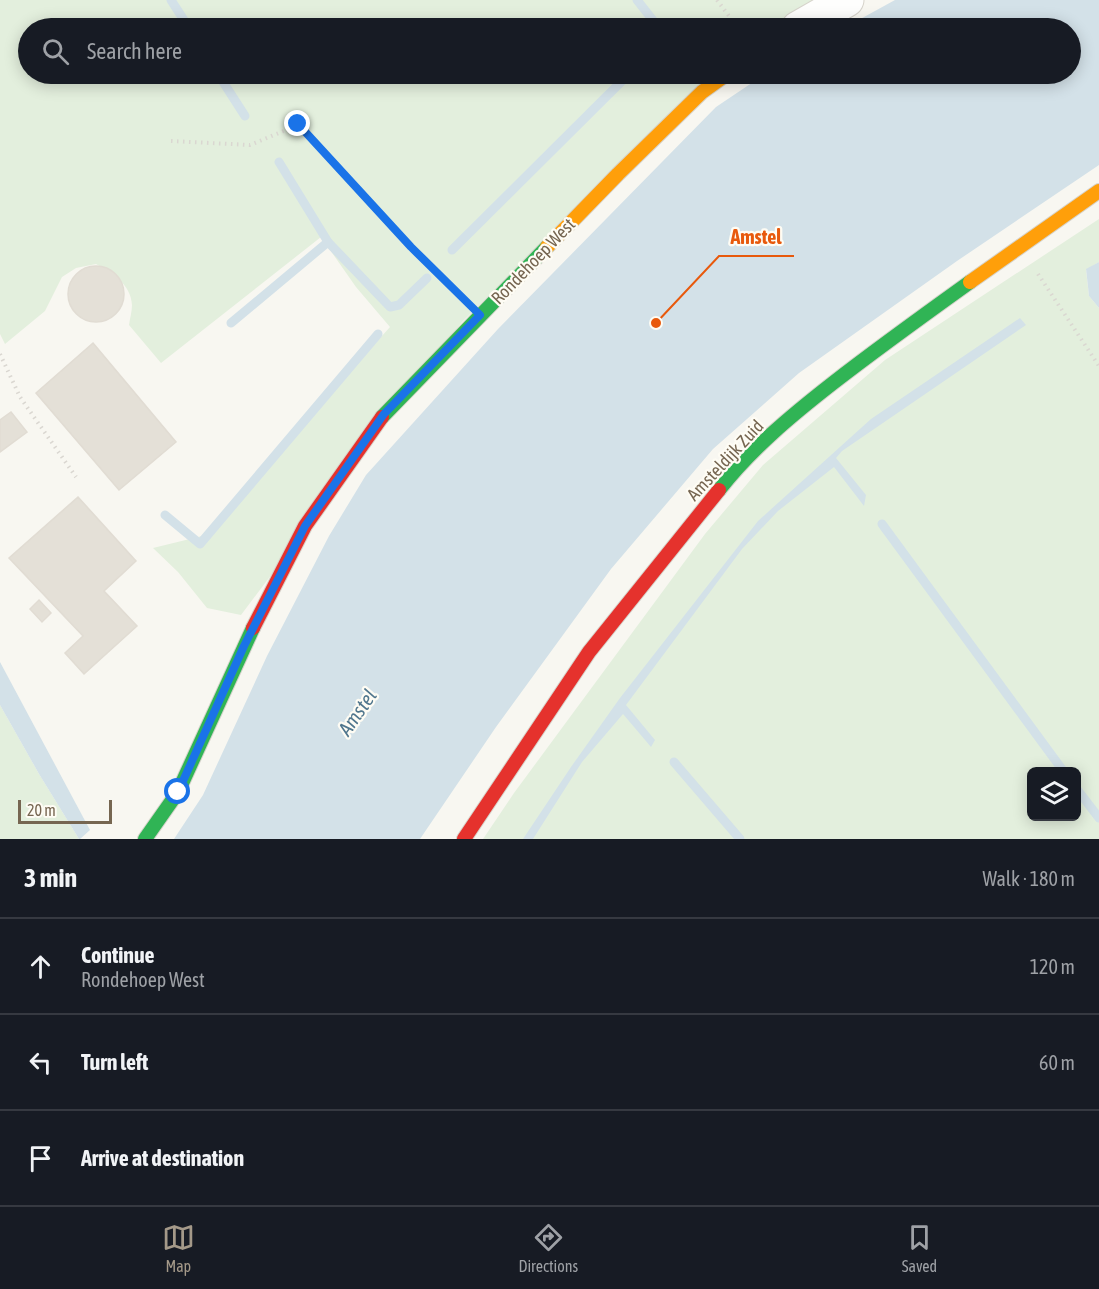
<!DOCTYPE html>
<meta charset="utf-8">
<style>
body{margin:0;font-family:"Asap Condensed",sans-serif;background:#242831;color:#f1f3f6}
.controls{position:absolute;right:18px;bottom:18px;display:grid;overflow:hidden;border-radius:9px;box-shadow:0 3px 15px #0003}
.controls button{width:54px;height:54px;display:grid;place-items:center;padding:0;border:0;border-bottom:2px solid #363941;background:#171b24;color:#f1f3f6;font:30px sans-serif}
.scale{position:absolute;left:18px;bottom:15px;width:94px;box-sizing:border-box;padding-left:6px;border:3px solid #766651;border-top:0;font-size:16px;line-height:21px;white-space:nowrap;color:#766651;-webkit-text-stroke:4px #fefcf4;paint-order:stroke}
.stop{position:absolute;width:18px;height:18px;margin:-14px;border:4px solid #1a73e8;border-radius:50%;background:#fff}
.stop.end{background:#1a73e8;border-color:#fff;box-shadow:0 2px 6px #0008}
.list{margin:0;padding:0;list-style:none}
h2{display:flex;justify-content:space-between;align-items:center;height:78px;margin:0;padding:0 24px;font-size:26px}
h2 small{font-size:20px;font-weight:400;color:#9ea1a6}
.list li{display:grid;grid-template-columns:39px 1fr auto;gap:18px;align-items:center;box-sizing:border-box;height:96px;padding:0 24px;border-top:2px solid #363941}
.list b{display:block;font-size:22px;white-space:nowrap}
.list p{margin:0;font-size:20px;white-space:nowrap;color:#9ea1a6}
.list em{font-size:20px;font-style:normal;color:#9ea1a6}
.icon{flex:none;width:33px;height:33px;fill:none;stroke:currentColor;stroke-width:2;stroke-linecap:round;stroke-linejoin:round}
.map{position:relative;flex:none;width:1099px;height:839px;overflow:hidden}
.search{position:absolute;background:#171b24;box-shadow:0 3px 15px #0003;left:18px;right:18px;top:18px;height:66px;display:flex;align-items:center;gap:15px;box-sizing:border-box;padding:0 21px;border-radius:33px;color:#9ea1a6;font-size:22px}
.sheet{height:366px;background:#171b24}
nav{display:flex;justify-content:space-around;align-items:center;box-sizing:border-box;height:84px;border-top:2px solid #363941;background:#171b24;font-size:16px;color:#9ea1a6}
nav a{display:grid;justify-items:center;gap:3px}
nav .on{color:#a49989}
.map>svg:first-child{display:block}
.green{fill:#e3efdd;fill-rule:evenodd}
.water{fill:#d3e1e8}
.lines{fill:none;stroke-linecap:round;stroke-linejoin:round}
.stream{stroke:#d3e1e8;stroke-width:9}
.building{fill:#e4e0d7;stroke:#e1dcd3;stroke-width:1.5}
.street-casing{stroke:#d6d3cb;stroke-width:35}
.fast-casing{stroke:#d6d3cb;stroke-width:16}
.slow-casing{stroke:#d6d3cb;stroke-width:16}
.jam-casing{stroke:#d6d3cb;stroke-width:16}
.path{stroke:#dad7d1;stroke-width:4;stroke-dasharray:1.5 4.5;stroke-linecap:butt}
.street{stroke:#fefefd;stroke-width:33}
.fast{stroke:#30b455;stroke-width:14}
.slow{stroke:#ff9f0a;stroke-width:14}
.jam{stroke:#e5322d;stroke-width:14}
.route{stroke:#1a73e8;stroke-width:8}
.labels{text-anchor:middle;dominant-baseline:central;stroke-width:4.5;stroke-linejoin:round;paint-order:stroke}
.street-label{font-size:18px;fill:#766651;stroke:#fefcf4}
.water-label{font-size:20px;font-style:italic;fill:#50768d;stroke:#fefcf4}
.leader{fill:none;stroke:#e8590c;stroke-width:2}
.callout-dot{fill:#e8590c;stroke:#fefcf4;stroke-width:2}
.callout-label{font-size:20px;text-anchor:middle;font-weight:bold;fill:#e8590c;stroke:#fefcf4;stroke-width:4.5;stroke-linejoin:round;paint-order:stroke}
</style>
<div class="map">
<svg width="1099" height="839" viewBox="0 0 1099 839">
<rect width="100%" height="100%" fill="#f8f7f1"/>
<g class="green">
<path d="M 0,0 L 835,0 L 785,28 L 28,28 L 28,74 L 716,74 L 462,322 L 241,615 L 207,608 L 178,572 L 153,548 L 202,536 L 390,327 L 356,287 L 321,237 L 161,363 L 129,325 C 130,318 132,311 132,305 C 131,284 112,273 96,264 L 76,268 L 62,277 L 45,311 L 5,344 L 0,334 Z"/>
<path d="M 1099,219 L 1099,262 L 1086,270 L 1089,296 L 1099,308 L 1099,839 L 483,839 L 514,793 L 705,534 L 763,465 L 885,360 ZM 1032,772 L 1076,772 L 1076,816 L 1032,816 Z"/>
<path d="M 0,705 L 39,774 L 79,839 L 0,839 Z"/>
</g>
<g class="water">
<path d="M 895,0 L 1099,0 L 1099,165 L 957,261 L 799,373 L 713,449 L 611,569 L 496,727 L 420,839 L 174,839 L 203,795 L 267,656 L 329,536 L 366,475 L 498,329 L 716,107 L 765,74 L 1070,74 L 1070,28 L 844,28 Z"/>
<path d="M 1099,262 L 1099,308 L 1089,296 L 1086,269 Z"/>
<path d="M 1020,318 L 1026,325 L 842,451 L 836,458 L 866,495 L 864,506 L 834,467 L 778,511 L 742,549 L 626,705 L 655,740 L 651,747 L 623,714 L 582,762 L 533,839 L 523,839 L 571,767 L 620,698 L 758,521 L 871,419 Z"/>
<path d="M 0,662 L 90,830 L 80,839 L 79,839 L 39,774 L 0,705 Z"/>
</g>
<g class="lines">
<g class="stream">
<path d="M 171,0 L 189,28"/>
<path d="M 637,0 L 659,28"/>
<path d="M 218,74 L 245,116"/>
<path d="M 328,242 L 390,307 L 399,305 L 427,278"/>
<path d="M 452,250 L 629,74"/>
<path d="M 231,323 L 328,242 L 279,162"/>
<path d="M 165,515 L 200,544 L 378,334"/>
<path d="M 882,524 L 1064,772"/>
<path d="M 674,762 L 740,839"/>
<path d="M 1076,788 L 1099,818"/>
</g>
</g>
<g class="building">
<circle cx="96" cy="294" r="28"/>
<path d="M 93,343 L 176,442 L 119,490 L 36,393 Z"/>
<path d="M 11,412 L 27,432 L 0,452 L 0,420 Z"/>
<path d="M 78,497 L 136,561 L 104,591 L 137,626 L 84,674 L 65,653 L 83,636 L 9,558 Z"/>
<path d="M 39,600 L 51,613 L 42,622 L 30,609 Z"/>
</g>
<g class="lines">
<g class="street-casing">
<path id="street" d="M 798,28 L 847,0"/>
</g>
<g class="fast-casing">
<g id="fast">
<path d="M 382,417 L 547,247"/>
<path d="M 719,490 C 752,448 792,415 833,383 C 878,348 924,315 970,282"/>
<path d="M 145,839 L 178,792 L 253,628"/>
</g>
</g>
<g class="slow-casing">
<g id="slow">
<path d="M 547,247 L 618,174 L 702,92 L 727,74"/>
<path d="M 970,282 L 1099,191"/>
</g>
</g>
<g class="jam-casing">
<g id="jam">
<path d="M 253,628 L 305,526 L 382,417"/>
<path d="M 464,839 L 589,652 L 719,490"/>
</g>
</g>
<g class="path">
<path d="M 717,0 L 738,28"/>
<path d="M 171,141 L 250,145 L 298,125 L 411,247 L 457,292"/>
<path d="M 1038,274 L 1099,366"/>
<path d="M 0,354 L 20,397 L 76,477"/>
</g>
<use href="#street" class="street"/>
<use href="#fast" class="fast"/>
<use href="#slow" class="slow"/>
<use href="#jam" class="jam"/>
</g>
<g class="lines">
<path class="route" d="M 178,792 L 244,646 L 305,526 L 384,414 L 480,315 L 411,247 L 298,124"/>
</g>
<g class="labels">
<g class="street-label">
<text transform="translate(533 261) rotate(-46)">Rondehoep West</text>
<text transform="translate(725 460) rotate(-47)">Amsteldijk Zuid</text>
</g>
<g class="water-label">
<text transform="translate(357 712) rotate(-55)">Amstel</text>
</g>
</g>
<path class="leader" d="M656 323L719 256H794"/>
<circle class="callout-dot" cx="656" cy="323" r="6"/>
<g class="callout-label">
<text x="756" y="244">Amstel</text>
</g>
</svg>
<div class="controls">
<button><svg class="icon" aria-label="layers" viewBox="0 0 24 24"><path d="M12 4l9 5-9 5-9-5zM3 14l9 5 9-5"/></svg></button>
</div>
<div class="scale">20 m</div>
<div class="stop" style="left:178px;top:792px"></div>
<div class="stop end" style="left:298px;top:124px"></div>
<div class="search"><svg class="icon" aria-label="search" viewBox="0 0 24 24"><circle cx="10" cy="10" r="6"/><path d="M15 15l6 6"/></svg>Search here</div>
</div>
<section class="sheet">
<h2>3 min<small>Walk · 180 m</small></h2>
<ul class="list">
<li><svg class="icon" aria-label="ahead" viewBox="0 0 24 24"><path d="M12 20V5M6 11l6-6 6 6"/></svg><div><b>Continue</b><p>Rondehoep West</p></div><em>120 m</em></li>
<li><svg class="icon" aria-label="left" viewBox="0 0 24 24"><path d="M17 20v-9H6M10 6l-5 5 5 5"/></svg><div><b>Turn left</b></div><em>60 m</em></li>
<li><svg class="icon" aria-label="arrive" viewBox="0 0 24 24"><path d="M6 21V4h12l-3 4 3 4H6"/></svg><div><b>Arrive at destination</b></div></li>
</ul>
</section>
<nav>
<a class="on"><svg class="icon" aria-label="map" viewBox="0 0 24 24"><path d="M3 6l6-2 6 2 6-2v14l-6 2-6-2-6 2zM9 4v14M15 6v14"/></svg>Map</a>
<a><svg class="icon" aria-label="directions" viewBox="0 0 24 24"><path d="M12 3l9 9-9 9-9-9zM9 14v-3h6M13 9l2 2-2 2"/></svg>Directions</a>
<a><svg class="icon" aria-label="saved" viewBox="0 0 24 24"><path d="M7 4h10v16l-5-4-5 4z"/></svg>Saved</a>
</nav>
